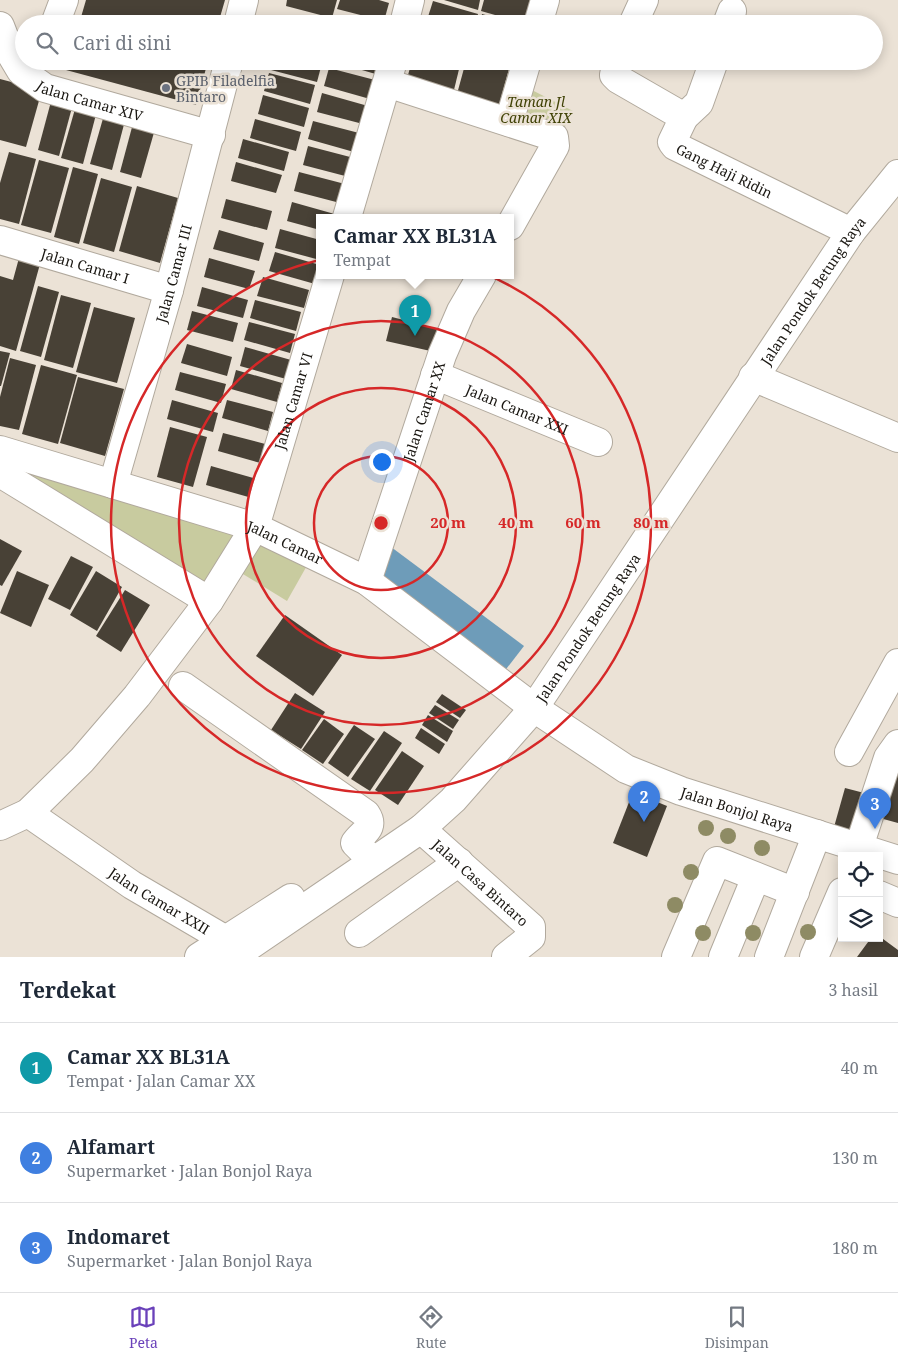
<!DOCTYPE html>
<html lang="id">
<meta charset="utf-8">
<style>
body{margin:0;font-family:"Noto Serif",serif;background:#f6f6f7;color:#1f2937}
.controls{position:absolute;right:15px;bottom:15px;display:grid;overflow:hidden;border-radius:0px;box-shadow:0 2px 12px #0003}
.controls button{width:45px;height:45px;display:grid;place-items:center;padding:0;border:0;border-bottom:1px solid #e0e1e3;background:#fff;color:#1f2937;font:25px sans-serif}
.you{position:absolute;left:381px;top:461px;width:18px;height:18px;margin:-12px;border:4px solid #fff;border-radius:50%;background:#1a73e8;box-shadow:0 0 0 8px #1a73e833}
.badge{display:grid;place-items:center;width:32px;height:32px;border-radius:50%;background:#6a41ba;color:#fff;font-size:16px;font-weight:700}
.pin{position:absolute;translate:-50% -41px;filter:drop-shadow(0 1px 2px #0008)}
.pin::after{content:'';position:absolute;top:26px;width:18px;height:15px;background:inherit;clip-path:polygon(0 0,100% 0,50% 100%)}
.popup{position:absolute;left:316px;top:214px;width:198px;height:65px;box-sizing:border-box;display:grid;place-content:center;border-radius:0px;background:#fff;filter:drop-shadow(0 1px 4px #0005);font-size:16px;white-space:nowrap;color:#747a83}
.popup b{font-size:19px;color:#1f2937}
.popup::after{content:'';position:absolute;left:50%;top:100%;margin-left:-10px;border:10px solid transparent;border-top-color:#fff}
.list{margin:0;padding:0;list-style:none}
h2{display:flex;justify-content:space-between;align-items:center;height:65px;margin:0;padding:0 20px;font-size:21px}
h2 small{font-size:16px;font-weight:400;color:#747a83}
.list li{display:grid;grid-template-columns:32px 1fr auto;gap:15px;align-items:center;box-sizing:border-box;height:90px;padding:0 20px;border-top:1px solid #e0e1e3}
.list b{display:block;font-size:19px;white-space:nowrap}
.list p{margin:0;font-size:16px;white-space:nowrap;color:#747a83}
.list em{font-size:16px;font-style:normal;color:#747a83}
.icon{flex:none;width:28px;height:28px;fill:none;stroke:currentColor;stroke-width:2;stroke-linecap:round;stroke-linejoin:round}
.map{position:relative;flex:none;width:898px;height:957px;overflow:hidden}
.search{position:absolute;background:#fff;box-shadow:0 2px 12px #0003;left:15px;right:15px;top:15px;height:55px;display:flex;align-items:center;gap:12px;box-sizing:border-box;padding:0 18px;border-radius:28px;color:#747a83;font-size:19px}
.sheet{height:335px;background:#fff}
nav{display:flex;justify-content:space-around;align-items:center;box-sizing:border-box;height:70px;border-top:1px solid #e0e1e3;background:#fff;font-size:14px;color:#747a83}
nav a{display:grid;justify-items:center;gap:2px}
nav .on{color:#6a41ba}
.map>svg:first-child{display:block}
.green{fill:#c8cb9f}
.water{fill:#6e9cb9}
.building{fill:#484136}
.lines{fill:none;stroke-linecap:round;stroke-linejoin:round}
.minor-casing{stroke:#b1a99d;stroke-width:30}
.major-casing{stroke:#b1a99d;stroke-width:30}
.minor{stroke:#fff;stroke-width:28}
.major{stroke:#fff;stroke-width:28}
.tree{fill:#8e8b64}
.ring{fill:none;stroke:#d62828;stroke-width:2.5}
.worship-dot{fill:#6b7280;stroke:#ebe2d6;stroke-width:2}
.labels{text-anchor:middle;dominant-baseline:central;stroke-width:5;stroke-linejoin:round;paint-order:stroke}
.worship-label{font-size:14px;fill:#5b616d;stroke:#ebe2d6;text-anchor:start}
.street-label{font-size:14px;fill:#1a1712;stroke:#ebe2d6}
.park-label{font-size:14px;font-style:italic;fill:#414307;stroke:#ebe2d6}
.centre{fill:#d62828;stroke:#ebe2d6;stroke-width:2.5}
.ring-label{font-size:15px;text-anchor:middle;font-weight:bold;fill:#d62828;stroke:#ebe2d6;stroke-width:5;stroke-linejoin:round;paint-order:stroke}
</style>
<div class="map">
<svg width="898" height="957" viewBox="0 0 898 957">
<rect width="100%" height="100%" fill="#ebe2d6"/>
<g class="green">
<path d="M 526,87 L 573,111 L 561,134 L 516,119 Z"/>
<path d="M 0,451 L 252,527 L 208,594 L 0,471 Z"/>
<path d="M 255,527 L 313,555 L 287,601 L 233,568 Z"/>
</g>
<path class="water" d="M 383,541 L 524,646 L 500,677 L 372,579 Z"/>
<g class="building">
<path d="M 86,0 L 225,0 L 218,24 L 79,24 Z"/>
<path d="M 287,0 L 337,0 L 332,18 L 286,6 Z"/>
<path d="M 340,0 L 379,0 L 389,3 L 384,21 L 337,9 Z"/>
<path d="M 444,0 L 480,0 L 478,10 Z"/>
<path d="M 484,0 L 534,0 L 527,24 L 481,11 Z"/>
<path d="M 433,1 L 478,14 L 476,24 L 442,24 L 427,20 Z"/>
<path d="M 482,14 L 514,23 L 514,24 L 480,24 Z"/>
<path d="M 342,15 L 371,23 L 370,24 L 340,24 Z"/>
<path d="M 69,61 L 208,61 L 196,105 L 66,70 Z"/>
<path d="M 273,61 L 313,61 L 322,63 L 317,82 L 271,70 Z"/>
<path d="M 331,61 L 383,61 L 379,75 Z"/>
<path d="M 412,61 L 461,61 L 453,94 L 406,82 Z"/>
<path d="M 466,61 L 480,61 L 509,69 L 499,105 L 457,94 Z"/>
<path d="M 329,68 L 375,80 L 370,99 L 324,86 Z"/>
<path d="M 269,73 L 315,85 L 310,104 L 264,91 Z"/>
<path d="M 0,79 L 42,90 L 26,147 L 0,140 Z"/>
<path d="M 322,93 L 368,106 L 363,124 L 317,112 Z"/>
<path d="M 53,94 L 74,100 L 59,156 L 38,150 Z"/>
<path d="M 263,95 L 309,108 L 304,127 L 258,114 Z"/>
<path d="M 77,102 L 98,107 L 83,164 L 61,158 Z"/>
<path d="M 106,108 L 127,113 L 112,170 L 90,164 Z"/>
<path d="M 135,116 L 157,122 L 141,178 L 120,172 Z"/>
<path d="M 255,119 L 301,132 L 296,151 L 250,138 Z"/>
<path d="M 313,121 L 359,133 L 354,152 L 308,139 Z"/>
<path d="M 243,139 L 289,152 L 284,171 L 238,158 Z"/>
<path d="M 308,146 L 354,158 L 349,177 L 303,165 Z"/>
<path d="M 9,152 L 36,159 L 19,224 L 0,219 L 0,183 Z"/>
<path d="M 39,160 L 69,168 L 51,233 L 21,225 Z"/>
<path d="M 236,162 L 282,175 L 276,193 L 231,181 Z"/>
<path d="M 73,167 L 98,174 L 79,244 L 54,237 Z"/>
<path d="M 299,172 L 345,184 L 340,203 L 294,191 Z"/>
<path d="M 101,178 L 132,187 L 114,252 L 83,243 Z"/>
<path d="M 137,186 L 178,198 L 160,263 L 119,251 Z"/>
<path d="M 226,199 L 272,211 L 267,230 L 221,218 Z"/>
<path d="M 292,202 L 338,215 L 337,217 L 320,217 L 320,230 L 287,221 Z"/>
<path d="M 280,229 L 320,240 L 320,260 L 275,248 Z"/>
<path d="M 219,230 L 264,243 L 259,261 L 213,249 Z"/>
<path d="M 275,252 L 320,265 L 315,284 L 269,271 Z"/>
<path d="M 19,258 L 40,264 L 16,351 L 0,346 L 0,276 L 13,280 Z"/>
<path d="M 209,258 L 255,271 L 249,289 L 204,277 Z"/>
<path d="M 263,277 L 309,290 L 304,308 L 257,296 Z"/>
<path d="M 38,286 L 59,292 L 41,357 L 20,351 Z"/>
<path d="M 202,287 L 248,300 L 243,318 L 197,306 Z"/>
<path d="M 61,295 L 91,303 L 73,368 L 44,360 Z"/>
<path d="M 255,300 L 301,312 L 296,331 L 250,318 Z"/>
<path d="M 94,307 L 135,318 L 117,383 L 76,372 Z"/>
<path d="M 192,311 L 238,323 L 233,342 L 187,330 Z"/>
<path d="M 392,317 L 446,331 L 435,352 L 386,341 Z"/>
<path d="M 249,322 L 295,334 L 290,353 L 244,340 Z"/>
<path d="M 187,344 L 232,357 L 227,376 L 181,363 Z"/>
<path d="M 245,347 L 291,360 L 286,379 L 240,366 Z"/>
<path d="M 0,351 L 10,353 L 1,386 L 0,386 Z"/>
<path d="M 10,358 L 36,365 L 19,430 L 0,426 L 0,397 Z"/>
<path d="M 41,365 L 77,375 L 58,444 L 22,434 Z"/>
<path d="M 236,370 L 282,383 L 277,402 L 231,389 Z"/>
<path d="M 180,372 L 226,384 L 221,403 L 175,390 Z"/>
<path d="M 78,377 L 124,389 L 105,456 L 60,443 Z"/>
<path d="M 172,400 L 218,413 L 213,432 L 167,419 Z"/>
<path d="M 227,400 L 273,412 L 268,431 L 222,418 Z"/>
<path d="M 170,427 L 207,437 L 193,487 L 157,477 Z"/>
<path d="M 223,433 L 269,445 L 264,464 L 218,451 Z"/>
<path d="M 211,466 L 257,479 L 252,498 L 206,485 Z"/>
<path d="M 0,539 L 22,551 L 2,586 L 0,585 Z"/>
<path d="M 71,556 L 93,567 L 70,610 L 48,599 Z"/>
<path d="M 17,571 L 49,585 L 31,627 L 0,613 Z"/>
<path d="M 96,571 L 122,587 L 97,631 L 70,615 Z"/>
<path d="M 125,590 L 150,605 L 121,652 L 96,636 Z"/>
<path d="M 285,615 L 342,655 L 313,696 L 256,656 Z"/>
<path d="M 295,693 L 325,712 L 301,749 L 271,730 Z"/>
<path d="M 442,694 L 466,710 L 460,718 L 436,702 Z"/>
<path d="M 435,705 L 459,720 L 453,729 L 429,713 Z"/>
<path d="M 428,715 L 453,731 L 447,742 L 422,725 Z"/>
<path d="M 324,719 L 344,734 L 323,764 L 302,750 Z"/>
<path d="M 354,725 L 375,739 L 348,777 L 328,763 Z"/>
<path d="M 421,728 L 445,744 L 439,754 L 415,738 Z"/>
<path d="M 384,731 L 402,743 L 370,791 L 351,779 Z"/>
<path d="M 402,751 L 424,766 L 398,805 L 375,790 Z"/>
<path d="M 898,770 L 898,823 L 876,817 Z"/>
<path d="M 845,788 L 868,794 L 856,834 L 834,827 Z"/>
<path d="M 633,792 L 667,806 L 647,857 L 613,843 Z"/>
<path d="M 879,936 L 898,950 L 898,957 L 857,957 L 871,938 L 879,938 Z"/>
</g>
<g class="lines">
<g class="minor-casing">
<g id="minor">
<path d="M 55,24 L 64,0"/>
<path d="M 238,24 L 244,0"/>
<path d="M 404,24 L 410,0"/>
<path d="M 538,24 L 545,0"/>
<path d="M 633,24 L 644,0"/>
<path d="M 727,24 L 732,11"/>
<path id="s1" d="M 0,26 L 11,54 L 21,71 L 45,88 L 211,135"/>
<path id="s2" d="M 617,61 L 614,75 L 618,79 L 684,117 L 672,142 L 675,146 L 851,232"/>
<path d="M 387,83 L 554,137 L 555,146 L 510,226"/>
<path d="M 684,117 L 699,103 L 714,61"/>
<path d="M 509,122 L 527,61"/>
<path d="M 347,217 L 393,61"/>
<path id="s3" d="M 0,240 L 169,290"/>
<path id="s4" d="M 435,375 L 598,442"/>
<path d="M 753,377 L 898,438"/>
<path id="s5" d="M 0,450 L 255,527 L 367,581 L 534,708 L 626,769 L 681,791 L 898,860"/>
<path d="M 0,473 L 209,601"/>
<path id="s6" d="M 113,484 L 169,290 L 229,61"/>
<path id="s7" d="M 367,581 L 442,355 L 461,311 L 482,275"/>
<path d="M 183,686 L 366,814 C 376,829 361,833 355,843 L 373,861"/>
<path d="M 849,752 L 898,663"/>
<path id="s8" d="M 28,813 L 132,885 L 226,940"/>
<path id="s9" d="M 0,826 L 28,813 L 82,760 L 137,696 L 209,601 L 255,527 L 330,275"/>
<path id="s10" d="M 421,829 L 531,927 L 531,937 L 506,957"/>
<path d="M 856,856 L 888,758 L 898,744"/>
<path d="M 879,895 L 898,903"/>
<path d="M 359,933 L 459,862"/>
<path d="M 199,957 L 291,898"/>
<path d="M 676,957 L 717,861 L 795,892"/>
<path d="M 723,957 L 756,877"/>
<path d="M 769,957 L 817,834"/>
<path d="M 814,957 L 842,892"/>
</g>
</g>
<g class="major-casing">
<g id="major">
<path id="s11" d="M 233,957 L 421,829 L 453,800 L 534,708 L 851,232 L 898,174"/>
</g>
</g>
<use href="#minor" class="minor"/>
<use href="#major" class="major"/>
</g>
<g class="tree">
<circle cx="706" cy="828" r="8"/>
<circle cx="728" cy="836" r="8"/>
<circle cx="762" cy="848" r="8"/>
<circle cx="691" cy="872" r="8"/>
<circle cx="675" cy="905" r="8"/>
<circle cx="808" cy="932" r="8"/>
<circle cx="703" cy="933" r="8"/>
<circle cx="753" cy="933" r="8"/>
</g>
<g class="ring">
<circle cx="381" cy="523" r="67"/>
<circle cx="381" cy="523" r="135"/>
<circle cx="381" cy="523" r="202"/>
<circle cx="381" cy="523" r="270"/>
</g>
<circle class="worship-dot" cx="166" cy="88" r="5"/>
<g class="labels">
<g class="worship-label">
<text x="176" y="80">GPIB Filadelfia<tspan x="176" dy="16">Bintaro</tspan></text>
</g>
<g class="street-label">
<text stroke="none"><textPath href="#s1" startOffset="126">Jalan Camar XIV</textPath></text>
<text stroke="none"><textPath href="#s2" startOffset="184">Gang Haji Ridin</textPath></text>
<text stroke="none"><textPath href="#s3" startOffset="89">Jalan Camar I</textPath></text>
<text stroke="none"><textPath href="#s6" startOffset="219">Jalan Camar III</textPath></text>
<text stroke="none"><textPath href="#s11" startOffset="895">Jalan Pondok Betung Raya</textPath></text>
<text stroke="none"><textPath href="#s9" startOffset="529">Jalan Camar VI</textPath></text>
<text stroke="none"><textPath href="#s4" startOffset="89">Jalan Camar XXI</textPath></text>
<text stroke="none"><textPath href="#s7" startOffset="179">Jalan Camar XX</textPath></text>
<text stroke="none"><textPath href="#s5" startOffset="300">Jalan Camar</textPath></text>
<text stroke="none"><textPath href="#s11" startOffset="490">Jalan Pondok Betung Raya</textPath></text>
<text stroke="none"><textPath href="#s5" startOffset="829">Jalan Bonjol Raya</textPath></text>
<text stroke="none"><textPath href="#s10" startOffset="80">Jalan Casa Bintaro</textPath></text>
<text stroke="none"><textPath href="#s8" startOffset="158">Jalan Camar XXII</textPath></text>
</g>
<g class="park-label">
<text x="536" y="101">Taman Jl<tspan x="536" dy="16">Camar XIX</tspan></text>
</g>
</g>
<circle cx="381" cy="523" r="8" class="centre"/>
<g class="ring-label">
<text x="448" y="528">20 m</text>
<text x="516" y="528">40 m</text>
<text x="583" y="528">60 m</text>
<text x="651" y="528">80 m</text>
</g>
</svg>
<div class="controls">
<button><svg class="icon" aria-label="locate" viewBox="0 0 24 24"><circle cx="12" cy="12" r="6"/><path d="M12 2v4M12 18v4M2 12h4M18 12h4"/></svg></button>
<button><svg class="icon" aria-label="layers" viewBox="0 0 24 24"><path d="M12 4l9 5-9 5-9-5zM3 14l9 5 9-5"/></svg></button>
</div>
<div class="you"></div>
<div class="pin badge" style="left:415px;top:336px;background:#0f9aa8">1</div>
<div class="popup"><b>Camar XX BL31A</b>Tempat</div>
<div class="pin badge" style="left:644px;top:822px;background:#3f7fe0">2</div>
<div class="pin badge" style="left:875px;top:829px;background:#3f7fe0">3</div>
<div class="search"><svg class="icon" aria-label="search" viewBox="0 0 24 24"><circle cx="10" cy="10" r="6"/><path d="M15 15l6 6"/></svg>Cari di sini</div>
</div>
<section class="sheet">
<h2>Terdekat<small>3 hasil</small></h2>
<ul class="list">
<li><span class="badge" style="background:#0f9aa8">1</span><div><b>Camar XX BL31A</b><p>Tempat · Jalan Camar XX</p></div><em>40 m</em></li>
<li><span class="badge" style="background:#3f7fe0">2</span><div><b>Alfamart</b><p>Supermarket · Jalan Bonjol Raya</p></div><em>130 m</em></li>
<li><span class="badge" style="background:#3f7fe0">3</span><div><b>Indomaret</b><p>Supermarket · Jalan Bonjol Raya</p></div><em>180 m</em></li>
</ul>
</section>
<nav>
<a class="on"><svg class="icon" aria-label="map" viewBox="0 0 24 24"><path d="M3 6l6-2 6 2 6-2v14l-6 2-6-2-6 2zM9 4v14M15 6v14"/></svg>Peta</a>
<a><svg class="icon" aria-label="directions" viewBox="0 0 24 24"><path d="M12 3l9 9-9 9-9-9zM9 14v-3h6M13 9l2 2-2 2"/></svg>Rute</a>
<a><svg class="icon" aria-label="saved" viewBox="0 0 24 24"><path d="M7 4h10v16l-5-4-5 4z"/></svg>Disimpan</a>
</nav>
